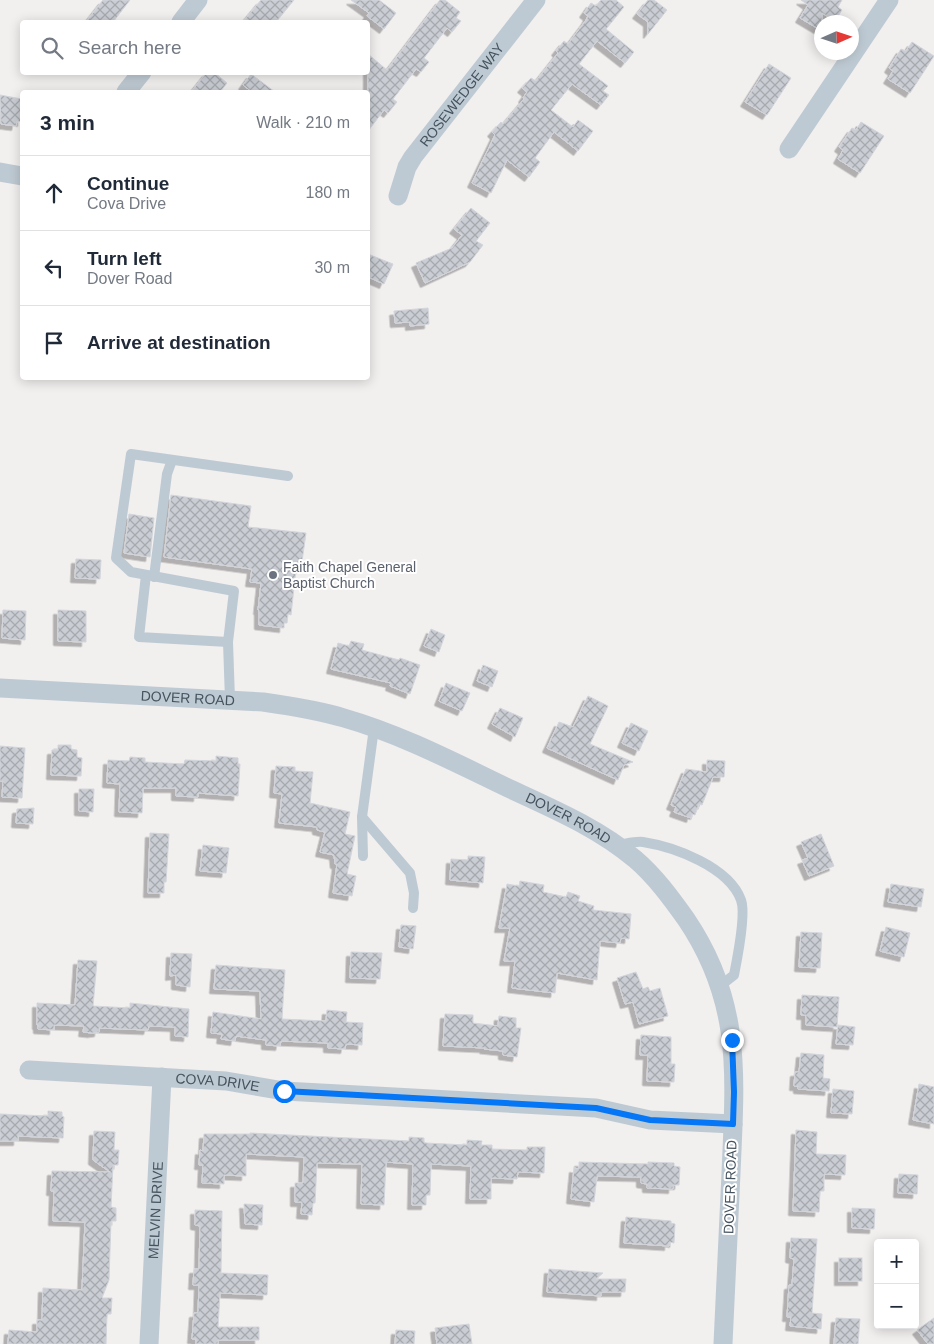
<!DOCTYPE html>
<meta charset="utf-8">
<style>
body{margin:0;font-family:Helvetica,sans-serif;background:#f2f2f3;color:#1f2937}
.controls{position:absolute;right:15px;bottom:15px;display:grid;overflow:hidden;border-radius:5px;box-shadow:0 2px 12px #0003}
.controls button{width:45px;height:45px;display:grid;place-items:center;padding:0;border:0;border-bottom:1px solid #e0e1e3;background:#fff;color:#1f2937;font:25px sans-serif}
.compass{position:absolute;left:814px;top:15px;width:45px;height:45px;border-radius:50%;background:#fff;box-shadow:0 2px 12px #0003;rotate:87deg}
.stop{position:absolute;width:15px;height:15px;margin:-11px;border:4px solid #0576f5;border-radius:50%;background:#fff}
.stop.end{background:#0576f5;border-color:#fff;box-shadow:0 1px 5px #0008}
.list{margin:0;padding:0;list-style:none}
h2{display:flex;justify-content:space-between;align-items:center;height:65px;margin:0;padding:0 20px;font-size:21px}
h2 small{font-size:16px;font-weight:400;color:#747a83}
.list li{display:grid;grid-template-columns:32px 1fr auto;gap:15px;align-items:center;box-sizing:border-box;height:75px;padding:0 20px;border-top:1px solid #e0e1e3}
.list b{display:block;font-size:19px;white-space:nowrap}
.list p{margin:0;font-size:16px;white-space:nowrap;color:#747a83}
.list em{font-size:16px;font-style:normal;color:#747a83}
.icon{flex:none;width:28px;height:28px;fill:none;stroke:currentColor;stroke-width:2;stroke-linecap:round;stroke-linejoin:round}
.map{position:relative;flex:none;width:934px;height:1344px;overflow:hidden}
.search{position:absolute;background:#fff;box-shadow:0 2px 12px #0003;left:20px;top:20px;width:350px;height:55px;display:flex;align-items:center;gap:12px;box-sizing:border-box;padding:0 18px;border-radius:5px;color:#747a83;font-size:19px}
.panel{position:absolute;background:#fff;box-shadow:0 2px 12px #0003;left:20px;top:90px;width:350px;height:290px;border-radius:5px}
.map>svg:first-child{display:block}
.building{fill:url(#building-cross-hatch);stroke:#d2d5db;filter:url(#shadow)}
.lines{fill:none;stroke-linecap:round;stroke-linejoin:round}
.lane{stroke:#becad3;stroke-width:10}
.street{stroke:#becad3;stroke-width:19}
.route{stroke:#0576f5;stroke-width:6}
.worship-dot{fill:#6b7280;stroke:#fff;stroke-width:2}
.labels{text-anchor:middle;dominant-baseline:central;stroke-width:4;stroke-linejoin:round;paint-order:stroke}
.street-label{font-size:14px;fill:#45535f;stroke:#fff}
.worship-label{font-size:14px;fill:#5b616d;stroke:#fff;text-anchor:start}
</style>
<div class="map">
<svg width="934" height="1344" viewBox="0 0 934 1344">
<defs>
<pattern id="building-cross-hatch" width="8" height="8" patternUnits="userSpaceOnUse" patternTransform="scale(1.25)"><rect width="8" height="8" fill="#caced4"/><path d="M0 0l8 8M0 8l8-8" fill="none" stroke="#a6aaaf"/></pattern>
<filter id="shadow"><feDropShadow dx="-4.5" dy="4.5" stdDeviation="0" flood-color="#0004"/></filter>
</defs>
<rect width="100%" height="100%" fill="#f2efef"/>
<g class="building">
<path d="M 103,0 L 130,0 L 113,22 L 86,22 Z"/>
<path d="M 261,0 L 294,0 L 276,22 L 243,22 Z"/>
<path d="M 351,0 L 379,0 L 396,13 L 384,29 L 367,16 L 369,13 Z"/>
<path d="M 440,0 L 445,0 L 460,12 L 456,18 L 461,21 L 452,32 L 447,28 L 424,58 L 429,62 L 421,72 L 416,69 L 393,99 L 397,102 L 388,113 L 384,110 L 368,131 L 368,54 L 387,70 Z"/>
<path d="M 601,0 L 616,0 L 624,7 L 606,29 L 634,52 L 625,63 L 597,41 L 579,64 L 608,86 L 603,91 L 609,95 L 601,105 L 572,84 L 551,110 L 573,127 L 578,120 L 593,131 L 578,151 L 554,132 L 535,158 L 540,162 L 529,177 L 507,160 L 491,193 L 472,183 L 495,135 L 492,132 L 501,122 L 503,124 L 524,99 L 523,98 L 527,92 L 522,88 L 531,78 L 536,81 L 558,53 L 556,51 L 564,41 L 568,44 L 586,20 L 588,16 L 584,13 L 591,3 L 596,6 Z"/>
<path d="M 648,0 L 654,0 L 667,10 L 648,34 L 648,22 L 637,14 Z"/>
<path d="M 801,0 L 842,0 L 838,7 L 842,10 L 835,21 L 822,13 L 822,31 L 800,18 L 808,5 Z"/>
<path d="M 912,42 L 934,56 L 910,93 L 888,79 L 893,71 L 889,68 L 901,49 L 906,51 Z"/>
<path d="M 769,64 L 791,78 L 767,115 L 745,102 Z"/>
<path d="M 207,72 L 214,72 L 227,83 L 220,92 L 191,92 Z"/>
<path d="M 251,74 L 275,92 L 252,92 L 243,85 Z"/>
<path d="M 0,95 L 22,99 L 22,122 L 17,121 L 16,126 L 1,124 Z"/>
<path d="M 861,122 L 884,136 L 860,173 L 838,159 L 843,150 L 839,147 L 852,128 L 856,130 Z"/>
<path d="M 471,208 L 490,223 L 476,241 L 483,245 L 470,262 L 425,283 L 416,263 L 452,248 L 462,235 L 454,229 Z"/>
<path d="M 368,254 L 393,264 L 384,284 L 368,277 Z"/>
<path d="M 428,308 L 429,324 L 410,326 L 410,322 L 395,323 L 394,311 Z"/>
<path d="M 171,495 L 251,506 L 248,527 L 306,533 L 301,569 L 296,569 L 291,615 L 288,614 L 287,623 L 284,623 L 284,628 L 259,625 L 259,610 L 258,610 L 261,583 L 250,582 L 252,569 L 164,557 Z"/>
<path d="M 129,514 L 154,518 L 150,557 L 124,553 Z"/>
<path d="M 76,559 L 101,560 L 100,579 L 75,578 Z"/>
<path d="M 3,610 L 26,611 L 25,640 L 2,638 Z"/>
<path d="M 58,610 L 86,611 L 86,642 L 58,641 Z"/>
<path d="M 431,629 L 445,635 L 439,652 L 424,646 Z"/>
<path d="M 351,641 L 364,644 L 362,650 L 399,660 L 400,658 L 420,665 L 410,694 L 390,686 L 391,683 L 331,669 L 338,643 L 349,646 Z"/>
<path d="M 483,665 L 498,671 L 492,687 L 477,681 Z"/>
<path d="M 446,683 L 470,693 L 462,711 L 439,701 Z"/>
<path d="M 588,696 L 608,706 L 590,744 L 633,762 L 624,765 L 618,780 L 547,748 L 559,722 L 573,727 Z"/>
<path d="M 500,708 L 523,718 L 515,737 L 492,724 Z"/>
<path d="M 631,723 L 648,731 L 639,751 L 622,743 Z"/>
<path d="M 58,745 L 71,745 L 71,749 L 77,750 L 77,757 L 82,758 L 81,776 L 51,775 L 52,750 L 58,750 Z"/>
<path d="M 0,746 L 25,748 L 22,798 L 2,797 L 3,781 L 0,781 Z"/>
<path d="M 216,756 L 238,758 L 238,764 L 240,764 L 238,796 L 198,793 L 198,797 L 176,796 L 176,788 L 143,788 L 142,813 L 119,812 L 120,784 L 107,783 L 108,760 L 129,761 L 130,757 L 145,758 L 145,762 L 184,764 L 185,760 L 216,761 Z"/>
<path d="M 707,760 L 725,761 L 724,777 L 713,777 L 702,805 L 699,804 L 695,815 L 692,814 L 691,818 L 674,812 L 676,807 L 671,805 L 686,769 L 707,772 Z"/>
<path d="M 276,766 L 295,767 L 295,771 L 313,772 L 310,803 L 350,812 L 345,834 L 355,836 L 347,874 L 356,876 L 352,896 L 333,893 L 337,864 L 335,864 L 334,855 L 320,852 L 325,832 L 317,830 L 317,827 L 279,823 L 282,794 L 274,793 Z"/>
<path d="M 79,789 L 94,789 L 93,812 L 79,811 Z"/>
<path d="M 34,808 L 33,824 L 16,823 L 17,809 Z"/>
<path d="M 150,833 L 169,834 L 166,882 L 164,882 L 164,893 L 148,893 Z"/>
<path d="M 821,834 L 834,866 L 809,876 L 802,860 L 808,858 L 801,842 Z"/>
<path d="M 203,845 L 229,848 L 226,873 L 200,871 Z"/>
<path d="M 468,856 L 485,857 L 483,883 L 450,880 L 451,859 L 468,860 Z"/>
<path d="M 520,881 L 544,885 L 543,892 L 566,897 L 568,892 L 580,896 L 578,901 L 594,906 L 593,910 L 631,914 L 629,939 L 621,938 L 620,943 L 600,941 L 597,980 L 557,973 L 555,993 L 512,988 L 515,961 L 504,961 L 510,928 L 499,928 L 507,884 L 519,886 Z"/>
<path d="M 891,884 L 924,889 L 921,907 L 888,902 Z"/>
<path d="M 401,925 L 416,926 L 413,949 L 399,947 Z"/>
<path d="M 886,927 L 910,933 L 904,957 L 880,951 Z"/>
<path d="M 801,932 L 822,933 L 820,968 L 799,967 Z"/>
<path d="M 351,952 L 382,953 L 380,979 L 350,978 Z"/>
<path d="M 171,953 L 192,954 L 190,987 L 176,985 L 176,975 L 170,976 Z"/>
<path d="M 78,960 L 97,961 L 93,1006 L 130,1008 L 130,1003 L 189,1009 L 188,1037 L 175,1036 L 175,1027 L 149,1026 L 148,1030 L 99,1028 L 99,1032 L 92,1033 L 83,1032 L 84,1026 L 54,1025 L 54,1030 L 38,1029 L 38,1025 L 37,1025 L 37,1003 L 75,1005 Z"/>
<path d="M 216,965 L 285,970 L 282,1019 L 326,1021 L 327,1010 L 347,1012 L 346,1022 L 363,1023 L 362,1045 L 346,1044 L 345,1049 L 328,1048 L 328,1043 L 281,1041 L 280,1046 L 266,1045 L 266,1040 L 236,1036 L 235,1041 L 221,1039 L 222,1034 L 211,1033 L 213,1012 L 261,1019 L 260,991 L 214,989 Z"/>
<path d="M 636,972 L 643,989 L 648,987 L 650,991 L 660,988 L 668,1016 L 639,1024 L 633,1002 L 625,1004 L 617,978 Z"/>
<path d="M 802,995 L 839,997 L 837,1027 L 806,1025 L 806,1015 L 801,1015 Z"/>
<path d="M 445,1014 L 473,1015 L 473,1023 L 498,1026 L 499,1016 L 516,1018 L 516,1028 L 521,1028 L 517,1057 L 503,1055 L 503,1051 L 484,1049 L 485,1048 L 443,1046 Z"/>
<path d="M 838,1025 L 855,1027 L 853,1045 L 836,1044 Z"/>
<path d="M 641,1035 L 671,1037 L 671,1064 L 675,1064 L 674,1082 L 647,1081 L 648,1055 L 640,1055 Z"/>
<path d="M 801,1053 L 824,1055 L 823,1078 L 830,1079 L 829,1091 L 798,1089 L 798,1086 L 794,1086 L 795,1072 L 799,1072 Z"/>
<path d="M 919,1084 L 934,1087 L 934,1124 L 913,1120 Z"/>
<path d="M 833,1089 L 854,1091 L 852,1114 L 831,1113 Z"/>
<path d="M 48,1111 L 62,1112 L 62,1116 L 64,1117 L 63,1138 L 18,1136 L 18,1141 L 0,1141 L 0,1114 L 48,1116 Z"/>
<path d="M 796,1130 L 817,1132 L 816,1154 L 846,1155 L 845,1175 L 824,1174 L 824,1191 L 820,1191 L 819,1212 L 793,1211 Z"/>
<path d="M 94,1131 L 115,1132 L 114,1150 L 119,1150 L 118,1165 L 113,1165 L 111,1207 L 116,1208 L 116,1221 L 111,1221 L 109,1280 L 102,1298 L 112,1298 L 111,1314 L 107,1314 L 106,1344 L 8,1344 L 9,1330 L 37,1332 L 37,1320 L 42,1320 L 43,1288 L 82,1290 L 85,1222 L 53,1221 L 54,1191 L 51,1191 L 52,1171 L 110,1172 L 93,1160 Z"/>
<path d="M 250,1133 L 409,1141 L 409,1137 L 424,1138 L 424,1142 L 426,1143 L 467,1145 L 467,1140 L 482,1141 L 481,1145 L 492,1145 L 492,1149 L 527,1150 L 527,1147 L 545,1147 L 544,1173 L 518,1172 L 517,1179 L 491,1178 L 491,1199 L 470,1199 L 471,1166 L 431,1164 L 430,1195 L 426,1195 L 426,1205 L 412,1205 L 413,1164 L 386,1162 L 384,1205 L 361,1204 L 362,1164 L 317,1163 L 315,1203 L 313,1203 L 312,1215 L 301,1214 L 302,1202 L 295,1202 L 295,1183 L 303,1183 L 304,1157 L 246,1154 L 246,1176 L 224,1175 L 224,1184 L 202,1183 L 203,1165 L 199,1165 L 200,1150 L 203,1151 L 204,1134 L 250,1134 Z"/>
<path d="M 579,1162 L 648,1164 L 648,1162 L 674,1163 L 674,1166 L 680,1167 L 679,1185 L 673,1185 L 673,1189 L 647,1188 L 647,1184 L 641,1183 L 641,1177 L 597,1176 L 594,1202 L 571,1199 L 574,1168 L 579,1169 Z"/>
<path d="M 899,1174 L 918,1175 L 917,1194 L 898,1193 Z"/>
<path d="M 244,1204 L 263,1205 L 262,1225 L 245,1224 Z"/>
<path d="M 852,1208 L 875,1209 L 874,1229 L 852,1228 Z"/>
<path d="M 195,1210 L 222,1211 L 221,1273 L 268,1275 L 267,1295 L 220,1293 L 218,1327 L 259,1327 L 259,1340 L 218,1340 L 218,1344 L 196,1344 L 196,1339 L 192,1339 L 194,1313 L 198,1313 L 199,1285 L 193,1285 L 194,1269 L 199,1269 L 200,1226 L 195,1225 Z"/>
<path d="M 626,1217 L 671,1221 L 671,1223 L 675,1224 L 674,1243 L 669,1242 L 669,1246 L 624,1243 Z"/>
<path d="M 791,1238 L 817,1239 L 812,1313 L 822,1314 L 821,1329 L 790,1326 L 791,1317 L 787,1317 L 789,1285 L 792,1285 L 794,1259 L 790,1258 Z"/>
<rect x="839" y="1258" width="23" height="23"/>
<path d="M 549,1269 L 603,1273 L 596,1279 L 626,1279 L 625,1292 L 601,1292 L 601,1296 L 547,1292 Z"/>
<path d="M 836,1318 L 860,1319 L 858,1344 L 834,1344 Z"/>
<path d="M 934,1318 L 934,1344 L 928,1344 L 917,1330 Z"/>
<path d="M 469,1324 L 472,1344 L 437,1344 L 435,1328 Z"/>
<path d="M 396,1330 L 415,1331 L 414,1344 L 395,1344 Z"/>
</g>
<g class="lines">
<g class="lane">
<path d="M 146,575 L 139,637 L 228,642"/>
<path d="M 154,577 L 167,474 L 172,460"/>
<path d="M 230,700 L 228,642 L 234,591 L 131,572 L 116,558 L 131,454 L 288,476"/>
<path d="M 374,728 L 362,817 L 410,873 L 414,893 L 413,908"/>
<path d="M 362,817 L 363,856"/>
<path d="M 616,845 C 625,844 635,841 643,842 C 675,847 729,867 741,900 C 746,913 737,960 734,975 L 720,986"/>
</g>
<g class="street">
<path d="M 181,22 L 198,0"/>
<path d="M 126,92 L 142,72"/>
<path d="M 789,149 L 889,0"/>
<path d="M 0,172 L 22,176"/>
<path id="s1" d="M 398,196 L 407,167 L 413,157 L 536,0"/>
<path id="s2" d="M 0,688 L 263,702 C 291,706 318,710 344,718 C 400,734 454,762 506,787 C 551,808 597,827 635,859 C 655,876 671,898 686,919 C 743,1003 735,1077 731,1173 C 728,1230 726,1287 723,1344"/>
<path id="s3" d="M 29,1070 L 226,1081 L 284,1091 L 596,1108 L 650,1120 L 733,1124"/>
<path id="s4" d="M 149,1344 L 162,1077"/>
</g>
</g>
<g class="lines">
<path class="route" d="M 284,1091 L 596,1108 L 650,1120 L 733,1124 L 734,1092 L 732,1040"/>
</g>
<circle class="worship-dot" cx="273" cy="575" r="5"/>
<g class="labels">
<g class="street-label">
<text stroke="none"><textPath href="#s1" startOffset="121">ROSEWEDGE WAY</textPath></text>
<text stroke="none"><textPath href="#s2" startOffset="188">DOVER ROAD</textPath></text>
<text stroke="none"><textPath href="#s2" startOffset="592">DOVER ROAD</textPath></text>
<text stroke="none"><textPath href="#s3" startOffset="189">COVA DRIVE</textPath></text>
<text transform="translate(730 1187) rotate(-88)">DOVER ROAD</text>
<text stroke="none"><textPath href="#s4" startOffset="134">MELVIN DRIVE</textPath></text>
</g>
<g class="worship-label">
<text x="283" y="567">Faith Chapel General<tspan x="283" dy="16">Baptist Church</tspan></text>
</g>
</g>
</svg>
<div class="controls">
<button>+</button>
<button>−</button>
</div>
<svg class="compass" viewBox="-18 -18 36 36"><path d="M0-13l5 13h-10z" fill="#e53935"/><path d="M0 13l5-13h-10z" fill="#747a83"/></svg>
<div class="stop" style="left:284px;top:1091px"></div>
<div class="stop end" style="left:732px;top:1040px"></div>
<div class="search"><svg class="icon" aria-label="search" viewBox="0 0 24 24"><circle cx="10" cy="10" r="6"/><path d="M15 15l6 6"/></svg>Search here</div>
<section class="panel">
<h2>3 min<small>Walk · 210 m</small></h2>
<ul class="list">
<li><svg class="icon" aria-label="ahead" viewBox="0 0 24 24"><path d="M12 20V5M6 11l6-6 6 6"/></svg><div><b>Continue</b><p>Cova Drive</p></div><em>180 m</em></li>
<li><svg class="icon" aria-label="left" viewBox="0 0 24 24"><path d="M17 20v-9H6M10 6l-5 5 5 5"/></svg><div><b>Turn left</b><p>Dover Road</p></div><em>30 m</em></li>
<li><svg class="icon" aria-label="arrive" viewBox="0 0 24 24"><path d="M6 21V4h12l-3 4 3 4H6"/></svg><div><b>Arrive at destination</b></div></li>
</ul>
</section>
</div>
